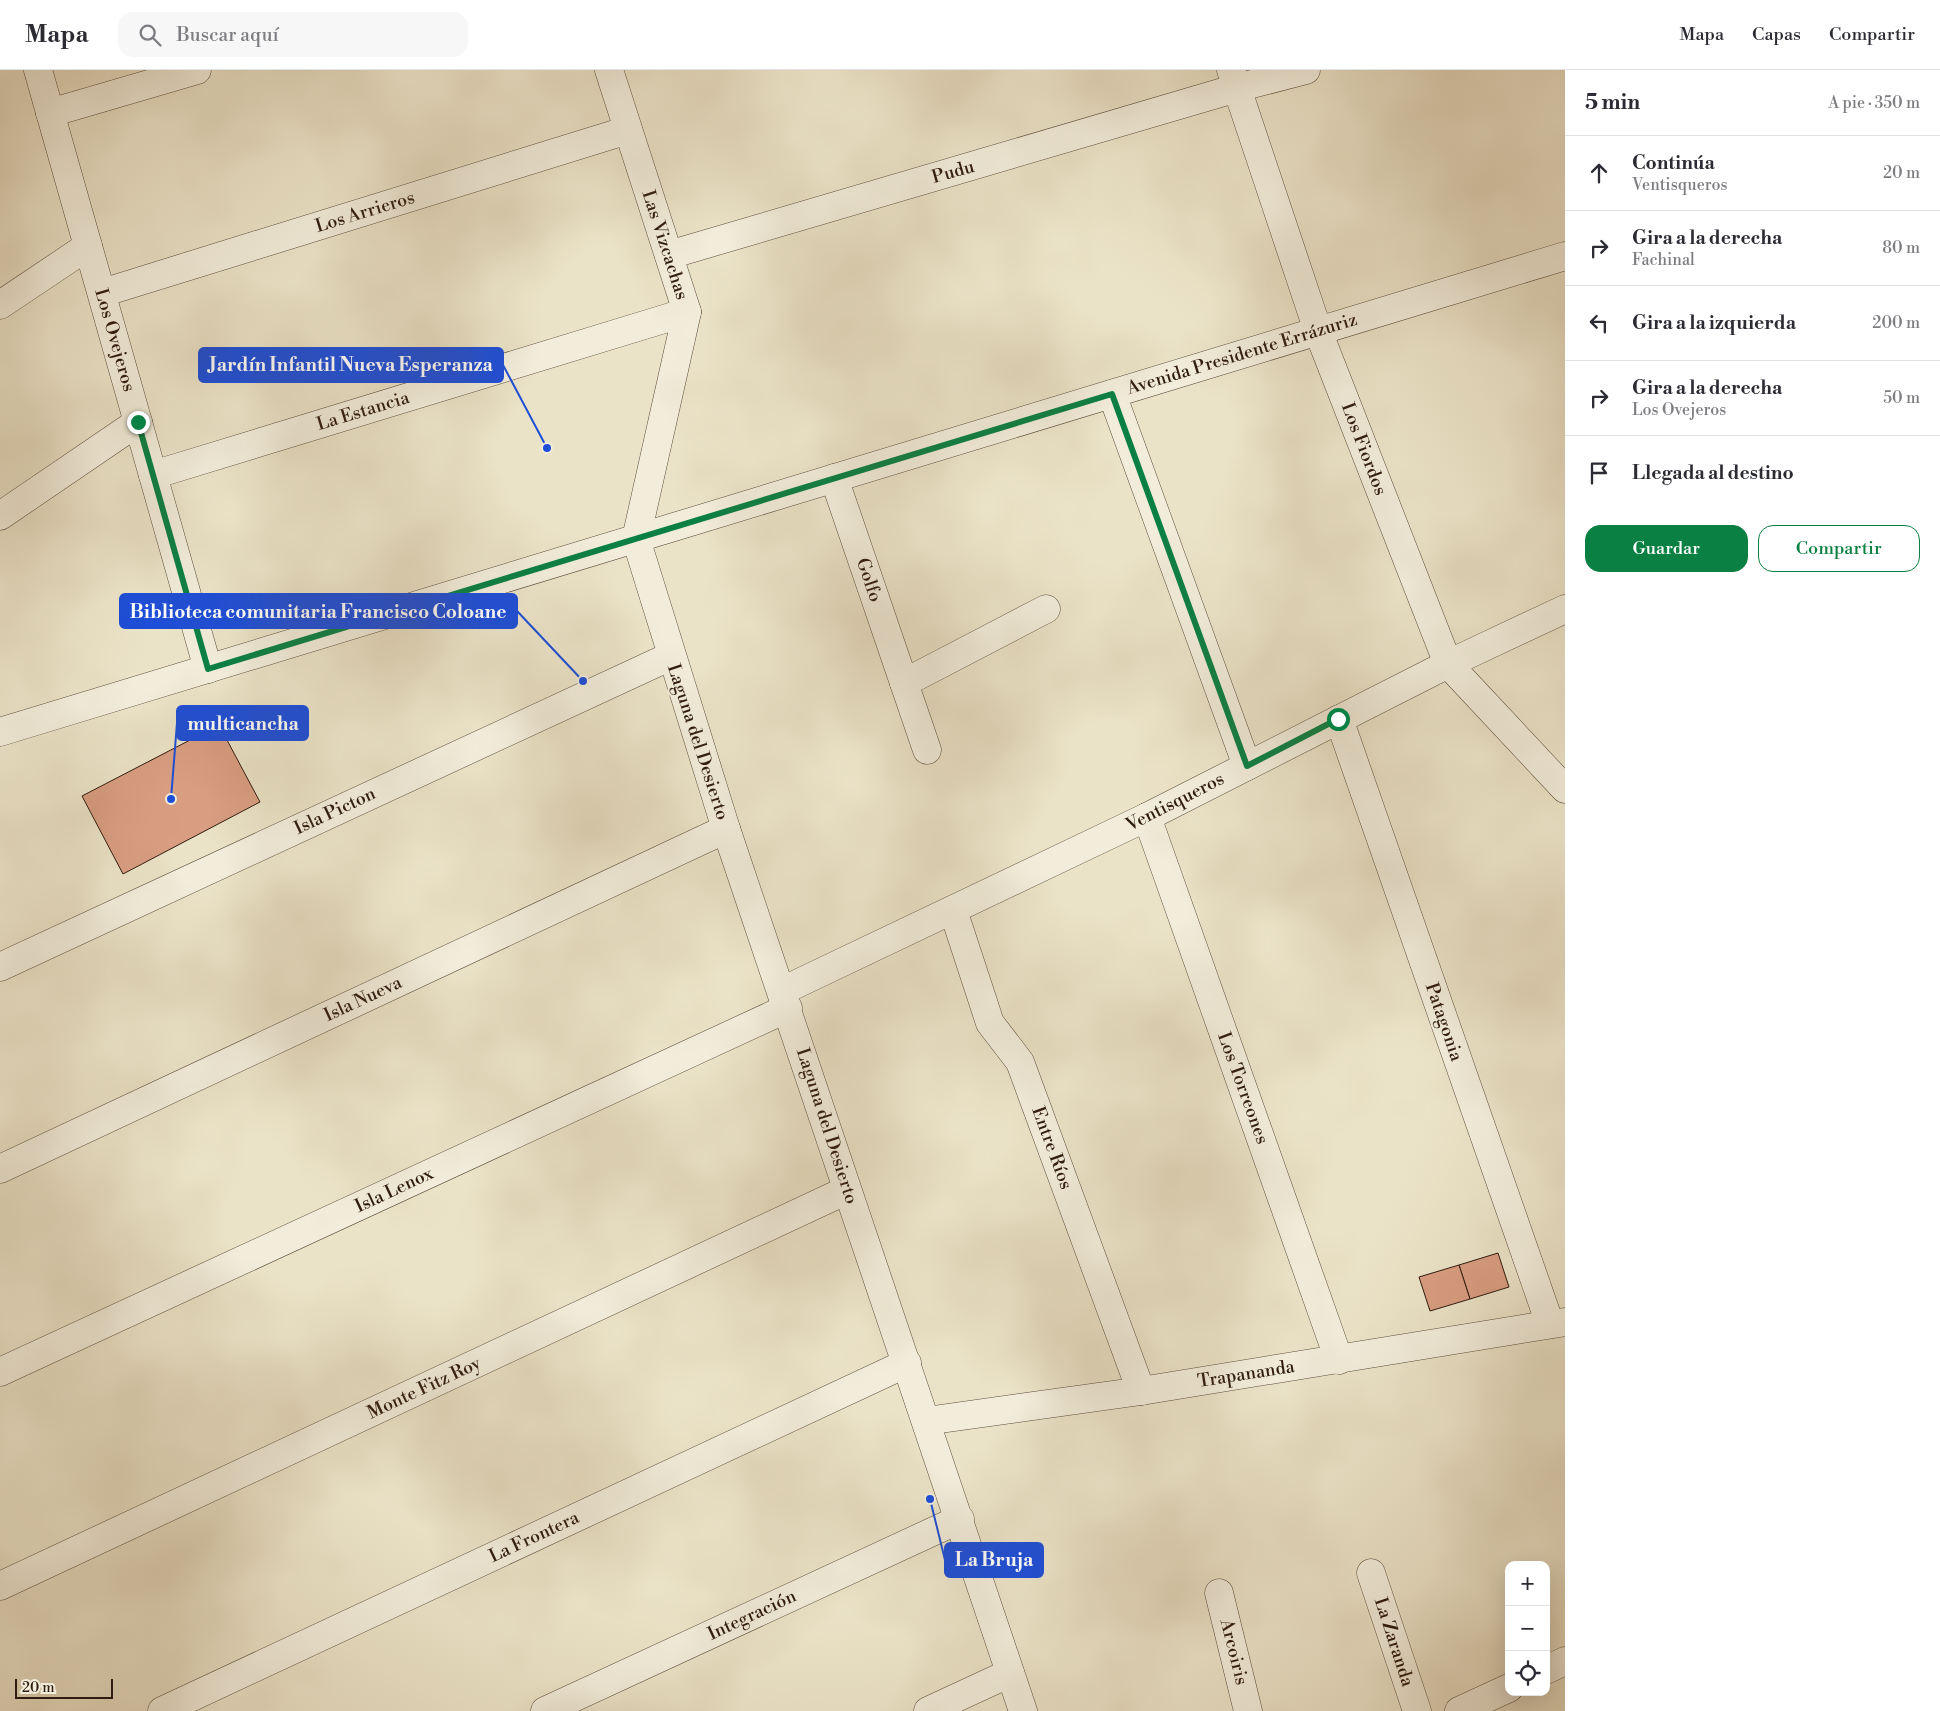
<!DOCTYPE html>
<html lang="es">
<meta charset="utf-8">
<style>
body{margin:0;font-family:"Libre Bodoni",serif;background:#f7f7f7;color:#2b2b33}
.controls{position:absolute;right:15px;bottom:15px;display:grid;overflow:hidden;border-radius:10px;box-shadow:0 5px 20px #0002}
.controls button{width:45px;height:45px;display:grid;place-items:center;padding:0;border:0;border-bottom:1px solid #e1e1e2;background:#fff;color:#2b2b33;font:25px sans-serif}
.scale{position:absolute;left:15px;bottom:12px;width:98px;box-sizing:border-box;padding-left:5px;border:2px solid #2f1b0f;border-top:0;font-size:14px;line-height:18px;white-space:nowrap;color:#2f1b0f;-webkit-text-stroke:4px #f2eddb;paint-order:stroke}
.stop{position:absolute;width:15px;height:15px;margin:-11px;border:4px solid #0b8043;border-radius:50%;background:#fff}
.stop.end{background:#0b8043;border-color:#fff;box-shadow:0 1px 5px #0008}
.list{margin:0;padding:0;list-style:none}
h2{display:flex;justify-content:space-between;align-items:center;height:65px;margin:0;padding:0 20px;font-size:21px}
h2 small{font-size:16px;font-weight:400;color:#7c7c81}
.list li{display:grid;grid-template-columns:32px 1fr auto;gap:15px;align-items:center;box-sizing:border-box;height:75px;padding:0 20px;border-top:1px solid #e1e1e2}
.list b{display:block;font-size:19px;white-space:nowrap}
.list p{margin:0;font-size:16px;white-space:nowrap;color:#7c7c81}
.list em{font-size:16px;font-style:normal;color:#7c7c81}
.actions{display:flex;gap:10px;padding:15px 20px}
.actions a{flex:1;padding:11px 0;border:1px solid #0b8043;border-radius:15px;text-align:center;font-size:18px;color:#0b8043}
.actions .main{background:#0b8043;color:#fff}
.icon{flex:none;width:28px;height:28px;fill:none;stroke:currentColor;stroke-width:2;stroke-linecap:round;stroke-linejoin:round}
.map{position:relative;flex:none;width:1565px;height:1641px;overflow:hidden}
header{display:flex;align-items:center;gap:30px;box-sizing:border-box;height:70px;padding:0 25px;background:#fff;border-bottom:1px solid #e1e1e2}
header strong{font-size:24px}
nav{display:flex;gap:28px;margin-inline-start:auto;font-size:18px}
.search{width:350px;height:45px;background:#f7f7f7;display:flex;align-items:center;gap:12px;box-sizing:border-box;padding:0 18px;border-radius:15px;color:#7c7c81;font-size:19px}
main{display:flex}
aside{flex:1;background:#fff}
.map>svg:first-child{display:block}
.building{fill:#d99e82;stroke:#2f1b0f}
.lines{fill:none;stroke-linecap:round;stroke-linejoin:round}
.minor-casing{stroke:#5e4d3d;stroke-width:29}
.minor{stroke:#f2eddb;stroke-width:28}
.route{stroke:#0b8043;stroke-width:6}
.labels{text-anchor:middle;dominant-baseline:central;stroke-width:4;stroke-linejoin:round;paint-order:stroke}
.street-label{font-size:18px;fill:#2f1b0f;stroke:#f2eddb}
.leader{fill:none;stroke:#1d4ed8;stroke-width:2}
.callout-dot{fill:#1d4ed8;stroke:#f2eddb;stroke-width:2}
.callout{fill:#1d4ed8;stroke:#1d4ed8;stroke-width:2}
.callout-label{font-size:19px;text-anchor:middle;font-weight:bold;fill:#fff}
</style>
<header>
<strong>Mapa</strong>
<div class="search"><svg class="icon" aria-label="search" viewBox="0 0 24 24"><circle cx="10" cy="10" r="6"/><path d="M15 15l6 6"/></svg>Buscar aquí</div>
<nav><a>Mapa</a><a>Capas</a><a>Compartir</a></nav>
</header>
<main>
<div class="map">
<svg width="1565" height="1641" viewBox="0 0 1565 1641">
<rect width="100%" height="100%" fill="#ebe3c8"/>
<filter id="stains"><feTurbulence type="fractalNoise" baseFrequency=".004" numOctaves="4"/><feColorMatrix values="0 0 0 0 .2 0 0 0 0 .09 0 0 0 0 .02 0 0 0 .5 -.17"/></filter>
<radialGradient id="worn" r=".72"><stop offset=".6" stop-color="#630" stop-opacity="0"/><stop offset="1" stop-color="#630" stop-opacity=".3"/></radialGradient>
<g class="building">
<path d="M 219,655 L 260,732 L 123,804 L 82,726 Z"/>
<path d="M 1498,1183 L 1509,1217 L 1470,1229 L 1459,1195 Z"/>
<path d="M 1459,1195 L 1470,1229 L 1430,1241 L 1419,1207 Z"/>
</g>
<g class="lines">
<g class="minor-casing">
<g id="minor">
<path d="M 38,0 L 208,599"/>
<path d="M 609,0 L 687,242 L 636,469 L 726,759 L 1023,1641"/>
<path d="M 1231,0 L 1318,261 L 1448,594 L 1565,719"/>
<path d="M 50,43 L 197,0"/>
<path d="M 669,185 L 1237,18 L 1306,0"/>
<path d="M 102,223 L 628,60"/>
<path d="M 0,235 L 88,176"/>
<path d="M 1112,324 L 1247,696"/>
<path d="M 153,405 L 687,242"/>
<path d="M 834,408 L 927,680"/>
<path d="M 0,446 L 138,352"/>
<path d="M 904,613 L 1046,539"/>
<path d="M 1339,649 L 1550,1254"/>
<path d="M 0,662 L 1565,186"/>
<path d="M 1147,747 L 1339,1290"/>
<path d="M 953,840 L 990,953 L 1020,992 L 1141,1321"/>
<path d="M 0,897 L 671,586"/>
<path d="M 782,921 L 1147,747 L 1448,594 L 1565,539"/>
<path d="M 0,1099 L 726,759"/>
<path d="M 0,1302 L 788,938"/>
<path d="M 926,1351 L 1141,1321 L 1565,1252"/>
<path d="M 1371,1503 L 1417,1641"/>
<path d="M 0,1516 L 847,1120"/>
<path d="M 1219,1523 L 1248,1641"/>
<path d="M 1546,1600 L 1565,1591"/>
<path d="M 162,1641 L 907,1293"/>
<path d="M 545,1641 L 960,1449"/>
<path d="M 928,1641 L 1010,1603"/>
<path d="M 1459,1641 L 1509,1618"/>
</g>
</g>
<use href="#minor" class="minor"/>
</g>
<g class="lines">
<path class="route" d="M 138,352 L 208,599 L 1112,324 L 1247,696 L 1338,649"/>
</g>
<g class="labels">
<g class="street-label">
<text transform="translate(953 102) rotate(-16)">Pudu</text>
<text transform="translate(365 142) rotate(-17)">Los Arrieros</text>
<text transform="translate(665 175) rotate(72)">Las Vizcachas</text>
<text transform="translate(115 270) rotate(74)">Los Ovejeros</text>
<text transform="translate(1242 284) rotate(-17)">Avenida Presidente Errázuriz</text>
<text transform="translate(363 341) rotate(-17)">La Estancia</text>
<text transform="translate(1364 379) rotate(69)">Los Fiordos</text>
<text transform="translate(869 510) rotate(71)">Golfo</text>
<text transform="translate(698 672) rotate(72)">Laguna del Desierto</text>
<text transform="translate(1175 732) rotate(-27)">Ventisqueros</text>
<text transform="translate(335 741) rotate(-25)">Isla Picton</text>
<text transform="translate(363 929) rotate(-25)">Isla Nueva</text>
<text transform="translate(1444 952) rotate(71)">Patagonia</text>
<text transform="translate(1243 1018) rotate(70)">Los Torreones</text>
<text transform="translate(827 1056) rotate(72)">Laguna del Desierto</text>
<text transform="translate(1052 1078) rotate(70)">Entre Ríos</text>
<text transform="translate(394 1120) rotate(-25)">Isla Lenox</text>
<text transform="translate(1246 1304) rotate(-9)">Trapananda</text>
<text transform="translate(424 1318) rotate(-25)">Monte Fitz Roy</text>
<text transform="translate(534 1467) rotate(-25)">La Frontera</text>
<text transform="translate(752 1545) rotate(-25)">Integración</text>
<text transform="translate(1394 1572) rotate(72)">La Zaranda</text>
<text transform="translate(1234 1582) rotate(76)">Arcoiris</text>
</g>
</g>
<path class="leader" d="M547 378L503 295M583 611L517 541M171 729L177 653M930 1429L945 1490"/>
<g class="callout-dot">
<circle cx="547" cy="378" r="5"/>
<circle cx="583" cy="611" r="5"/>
<circle cx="171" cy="729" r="5"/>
<circle cx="930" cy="1429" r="5"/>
</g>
<g class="callout">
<rect x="199" y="278" width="304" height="34" rx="5"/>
<rect x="120" y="524" width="397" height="34" rx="5"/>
<rect x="177" y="636" width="131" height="34" rx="5"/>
<rect x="945" y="1473" width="98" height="34" rx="5"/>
</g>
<g class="callout-label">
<text x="351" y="301">Jardín Infantil Nueva Esperanza</text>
<text x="318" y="548">Biblioteca comunitaria Francisco Coloane</text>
<text x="243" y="660">multicancha</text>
<text x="994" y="1496">La Bruja</text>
</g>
<rect width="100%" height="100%" filter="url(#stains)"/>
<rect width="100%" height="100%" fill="url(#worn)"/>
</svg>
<div class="controls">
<button>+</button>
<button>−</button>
<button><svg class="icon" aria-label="locate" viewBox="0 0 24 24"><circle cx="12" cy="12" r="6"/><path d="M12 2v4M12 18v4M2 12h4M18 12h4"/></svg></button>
</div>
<div class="scale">20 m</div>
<div class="stop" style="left:1338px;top:649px"></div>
<div class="stop end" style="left:138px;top:352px"></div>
</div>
<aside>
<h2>5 min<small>A pie · 350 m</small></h2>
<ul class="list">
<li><svg class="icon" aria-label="ahead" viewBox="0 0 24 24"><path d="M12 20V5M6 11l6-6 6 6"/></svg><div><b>Continúa</b><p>Ventisqueros</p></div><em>20 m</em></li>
<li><svg class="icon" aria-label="right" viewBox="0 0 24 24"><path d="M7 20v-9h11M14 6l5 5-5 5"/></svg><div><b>Gira a la derecha</b><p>Fachinal</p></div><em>80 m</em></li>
<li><svg class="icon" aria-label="left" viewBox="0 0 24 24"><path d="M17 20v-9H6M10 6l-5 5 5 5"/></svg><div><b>Gira a la izquierda</b></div><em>200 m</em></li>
<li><svg class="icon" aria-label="right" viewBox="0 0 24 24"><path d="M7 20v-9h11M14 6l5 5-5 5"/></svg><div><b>Gira a la derecha</b><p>Los Ovejeros</p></div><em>50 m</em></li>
<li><svg class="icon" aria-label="arrive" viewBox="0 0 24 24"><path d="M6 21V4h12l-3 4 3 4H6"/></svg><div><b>Llegada al destino</b></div></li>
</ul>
<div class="actions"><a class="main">Guardar</a><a>Compartir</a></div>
</aside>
</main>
